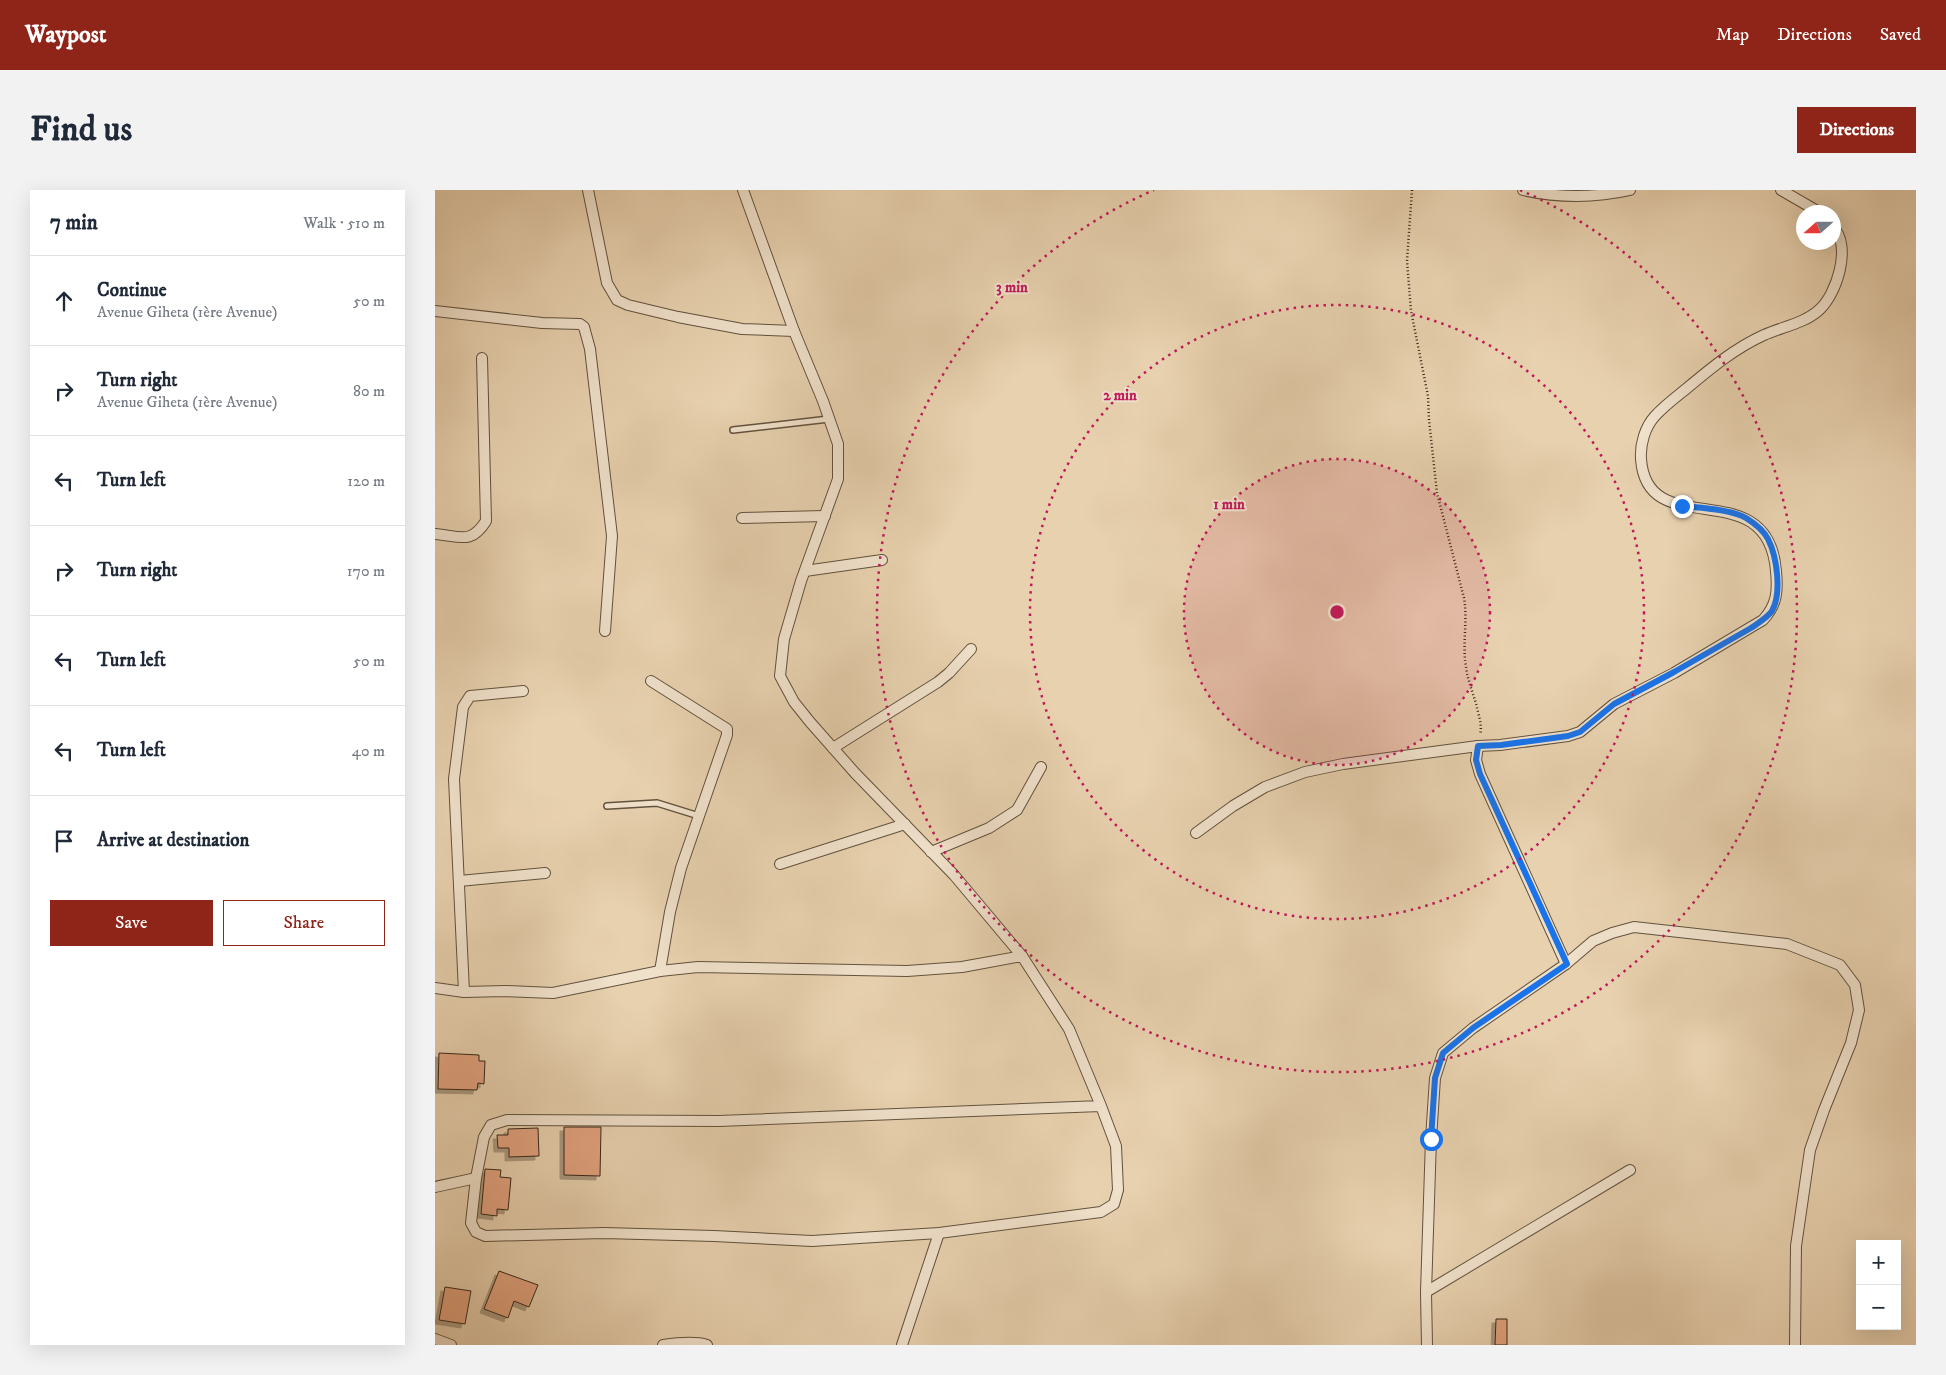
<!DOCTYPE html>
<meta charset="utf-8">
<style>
body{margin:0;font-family:"IM FELL DW Pica",serif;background:#f2f2f3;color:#1f2937}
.controls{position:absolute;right:15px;bottom:15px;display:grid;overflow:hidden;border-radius:0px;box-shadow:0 5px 20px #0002}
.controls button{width:45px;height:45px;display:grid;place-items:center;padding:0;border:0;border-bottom:1px solid #e0e1e3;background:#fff;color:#1f2937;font:25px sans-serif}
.compass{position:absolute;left:1361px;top:15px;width:45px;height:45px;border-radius:50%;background:#fff;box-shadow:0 5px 20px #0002;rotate:249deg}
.stop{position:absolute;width:15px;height:15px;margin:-11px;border:4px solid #1a73e8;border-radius:50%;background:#fff}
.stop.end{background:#1a73e8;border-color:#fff;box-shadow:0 1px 5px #0008}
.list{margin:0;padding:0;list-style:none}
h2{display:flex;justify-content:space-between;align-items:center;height:65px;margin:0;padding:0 20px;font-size:21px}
h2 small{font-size:16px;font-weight:400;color:#747a83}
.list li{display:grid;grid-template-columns:32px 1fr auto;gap:15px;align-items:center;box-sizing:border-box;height:90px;padding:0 20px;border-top:1px solid #e0e1e3}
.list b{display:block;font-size:19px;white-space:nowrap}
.list p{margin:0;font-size:16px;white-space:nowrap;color:#747a83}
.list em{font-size:16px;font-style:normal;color:#747a83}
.actions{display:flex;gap:10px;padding:15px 20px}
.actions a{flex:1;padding:11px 0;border:1px solid #8f2418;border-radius:0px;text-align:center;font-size:18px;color:#8f2418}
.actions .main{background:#8f2418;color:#fff}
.icon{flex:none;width:28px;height:28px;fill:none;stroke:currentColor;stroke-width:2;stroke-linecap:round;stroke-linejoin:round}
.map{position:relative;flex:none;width:1481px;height:1155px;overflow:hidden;border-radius:0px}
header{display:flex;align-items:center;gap:30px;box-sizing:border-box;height:70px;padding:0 25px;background:#8f2418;color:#fff}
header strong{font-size:24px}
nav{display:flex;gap:28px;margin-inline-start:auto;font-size:18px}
.intro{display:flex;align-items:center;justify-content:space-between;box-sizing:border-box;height:120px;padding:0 30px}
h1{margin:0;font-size:35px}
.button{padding:12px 22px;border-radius:0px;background:#8f2418;color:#fff;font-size:18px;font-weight:700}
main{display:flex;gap:30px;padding:0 30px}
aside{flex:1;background:#fff;border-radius:0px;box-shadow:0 5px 20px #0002}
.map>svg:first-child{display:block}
.building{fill:#e2a37f;stroke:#362719;filter:url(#shadow)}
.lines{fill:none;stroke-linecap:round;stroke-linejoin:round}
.lane-casing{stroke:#62523e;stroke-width:8}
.street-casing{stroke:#62523e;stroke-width:12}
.path{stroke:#362719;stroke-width:2.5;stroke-dasharray:1 2.5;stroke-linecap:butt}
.lane{stroke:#f0e1cb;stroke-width:5}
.street{stroke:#f0e1cb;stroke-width:10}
.route{stroke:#1a73e8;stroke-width:6}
.ring{fill:none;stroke:#c2185b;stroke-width:2.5;stroke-dasharray:2.5 5}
.centre{fill:#c2185b;stroke:#f0e1cb;stroke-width:2.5}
.ring-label{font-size:15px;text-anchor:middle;font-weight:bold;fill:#c2185b;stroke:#f0e1cb;stroke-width:4;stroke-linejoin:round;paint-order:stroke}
</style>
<header>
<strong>Waypost</strong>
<nav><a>Map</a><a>Directions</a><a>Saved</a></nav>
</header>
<div class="intro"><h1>Find us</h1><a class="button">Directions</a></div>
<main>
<aside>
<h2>7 min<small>Walk · 510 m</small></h2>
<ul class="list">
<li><svg class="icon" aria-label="ahead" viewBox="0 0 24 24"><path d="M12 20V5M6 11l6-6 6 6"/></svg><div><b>Continue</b><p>Avenue Giheta (1ère Avenue)</p></div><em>50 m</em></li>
<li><svg class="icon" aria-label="right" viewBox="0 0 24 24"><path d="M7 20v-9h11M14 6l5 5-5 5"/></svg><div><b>Turn right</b><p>Avenue Giheta (1ère Avenue)</p></div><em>80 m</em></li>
<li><svg class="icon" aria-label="left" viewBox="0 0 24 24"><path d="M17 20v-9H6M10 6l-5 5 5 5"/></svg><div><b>Turn left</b></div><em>120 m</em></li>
<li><svg class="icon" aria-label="right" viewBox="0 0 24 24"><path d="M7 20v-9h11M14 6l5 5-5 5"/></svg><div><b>Turn right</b></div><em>170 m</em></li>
<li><svg class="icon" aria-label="left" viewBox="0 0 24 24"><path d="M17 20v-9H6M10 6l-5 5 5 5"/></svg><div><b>Turn left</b></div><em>50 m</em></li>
<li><svg class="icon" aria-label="left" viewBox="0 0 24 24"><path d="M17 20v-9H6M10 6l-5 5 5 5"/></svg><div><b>Turn left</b></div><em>40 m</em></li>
<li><svg class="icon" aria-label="arrive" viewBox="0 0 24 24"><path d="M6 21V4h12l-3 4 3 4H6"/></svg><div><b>Arrive at destination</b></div></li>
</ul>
<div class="actions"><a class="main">Save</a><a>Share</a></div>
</aside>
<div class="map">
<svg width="1481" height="1155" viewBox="0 0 1481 1155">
<defs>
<filter id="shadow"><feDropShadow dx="-4" dy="4" stdDeviation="0" flood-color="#0004"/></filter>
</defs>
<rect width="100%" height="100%" fill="#e8d1af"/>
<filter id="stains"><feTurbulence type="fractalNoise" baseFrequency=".004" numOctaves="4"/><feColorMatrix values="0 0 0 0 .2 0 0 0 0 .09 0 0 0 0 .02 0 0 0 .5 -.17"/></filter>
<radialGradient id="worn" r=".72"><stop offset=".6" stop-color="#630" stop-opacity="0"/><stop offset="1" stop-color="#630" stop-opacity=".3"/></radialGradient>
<g class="building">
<path d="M 4,863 L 44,865 L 44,871 L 50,871 L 49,894 L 43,893 L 42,900 L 3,899 Z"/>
<path d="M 129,937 L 166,937 L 165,986 L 129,985 Z"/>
<path d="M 103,938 L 104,966 L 74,967 L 74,958 L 63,958 L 62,945 L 73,945 L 73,939 Z"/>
<path d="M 50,979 L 66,980 L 65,987 L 76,988 L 73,1020 L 62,1019 L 62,1026 L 46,1024 Z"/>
<path d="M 64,1081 L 103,1095 L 94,1117 L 79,1111 L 73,1128 L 49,1119 Z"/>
<path d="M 10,1097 L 36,1101 L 30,1134 L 4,1130 Z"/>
<path d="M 1061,1129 L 1072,1129 L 1072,1155 L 1060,1155 Z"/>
</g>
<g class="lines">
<g class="lane-casing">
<g id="lane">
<path d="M 298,240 L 394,229"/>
<path d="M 172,616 L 222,613 L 264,626"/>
</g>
</g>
<g class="street-casing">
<g id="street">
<path d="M 153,0 L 172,93 L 182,110 L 193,115 L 243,127 L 307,139 L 359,141"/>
<path d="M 308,0 L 359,141 L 388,211 L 403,254 L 403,289 L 366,391 L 349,449 L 345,486 L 359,512 L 375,532 L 420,583 L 519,685 L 587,766"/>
<path d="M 1088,0 C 1122,8 1161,8 1195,0"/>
<path d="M 1346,0 L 1384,22"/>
<path d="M 0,121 L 107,133 L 145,134 L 149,137 L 155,159 L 177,346 L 170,441"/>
<path d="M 307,328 L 390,326"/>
<path d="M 0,344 C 25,346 36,355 51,331 L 47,168"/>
<path d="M 370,381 L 447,370"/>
<path d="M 216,491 L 292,539 L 292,545 L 246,678 L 235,722 L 225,781"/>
<path d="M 1043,556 L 1041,570 L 1045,584 L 1131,774"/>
<path d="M 398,558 L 503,492 L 514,483 L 536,459"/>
<path d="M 761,643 L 798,616 L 830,597 L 870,582 L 908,574 L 1043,556 L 1065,555 L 1133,546 L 1145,542 L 1179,514 L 1239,483 L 1328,430 C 1342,415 1343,401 1341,381 C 1333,280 1212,355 1206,269 C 1205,254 1210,237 1220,226 C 1229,216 1241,207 1251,199 C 1275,179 1300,158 1329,145 C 1347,137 1370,133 1384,120 C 1402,104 1417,56 1398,37"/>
<path d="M 496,662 L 554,638 L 582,620 L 606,577"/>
<path d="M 345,674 L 470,634"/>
<path d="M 24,691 L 110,683"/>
<path d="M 0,798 L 29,802 L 70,801 L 118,803 L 225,781 L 263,777 L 472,781 L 527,777 L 587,766 L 634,839 L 666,916 L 681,956 L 683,1000 L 679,1014 L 666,1022 L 504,1043 L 377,1051 L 279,1046 L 169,1043 L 50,1046 L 41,1042 L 36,1033 L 41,988 L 49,947 L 56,935 L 72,930 L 284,931 L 666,916"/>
<path d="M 29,802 L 19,589 L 28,517 L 35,506 L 88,501"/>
<path d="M 0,997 L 41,988"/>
<path d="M 991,1102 L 1195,980"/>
<path d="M 0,1149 L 16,1155"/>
<path d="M 228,1155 C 242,1153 259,1151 272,1155"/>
<path d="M 467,1155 L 504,1043"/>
<path d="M 992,1155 L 991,1102 L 996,949 L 1000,888 L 1008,863 L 1038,838 L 1131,774 L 1158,751 L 1177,743 L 1199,737 L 1352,754 L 1405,775 L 1420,795 L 1424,820 L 1416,853 L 1389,920 L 1375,960 L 1361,1056 L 1360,1155"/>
</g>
</g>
<path class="path" d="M 977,0 L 972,71 L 976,121 L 993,206 L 994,230 L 1002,303 L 1029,408 C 1033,431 1027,454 1031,477 C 1033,493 1040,507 1043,522 C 1045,530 1047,537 1045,545"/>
<use href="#lane" class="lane"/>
<use href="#street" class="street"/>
</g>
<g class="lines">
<path class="route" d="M 996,949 L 1000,888 L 1008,863 L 1038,838 L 1132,774 L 1045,584 L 1041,570 L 1043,556 L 1066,555 L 1133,546 L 1145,542 L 1179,514 L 1239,482 L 1316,438 C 1323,433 1332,428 1337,421 C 1347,403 1342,367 1333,349 C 1329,341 1319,333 1311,328 C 1295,319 1265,318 1247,316"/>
</g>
<circle cx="902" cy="422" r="153" fill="#c2185b" fill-opacity=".12"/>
<g class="ring">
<circle cx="902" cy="422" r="153"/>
<circle cx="902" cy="422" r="307"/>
<path d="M1085 0A460 460 0 1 1 719 0"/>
</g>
<circle cx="902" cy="422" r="8" class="centre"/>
<g class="ring-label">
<text x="577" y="102">3 min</text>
<text x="685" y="210">2 min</text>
<text x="794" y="319">1 min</text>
</g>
<rect width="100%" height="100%" filter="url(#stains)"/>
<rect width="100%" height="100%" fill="url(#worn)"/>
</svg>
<div class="controls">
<button>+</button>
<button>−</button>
</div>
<svg class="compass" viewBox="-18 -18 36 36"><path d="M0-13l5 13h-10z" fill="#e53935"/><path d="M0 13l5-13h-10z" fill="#747a83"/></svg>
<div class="stop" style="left:996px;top:949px"></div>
<div class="stop end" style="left:1247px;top:316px"></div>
</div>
</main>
